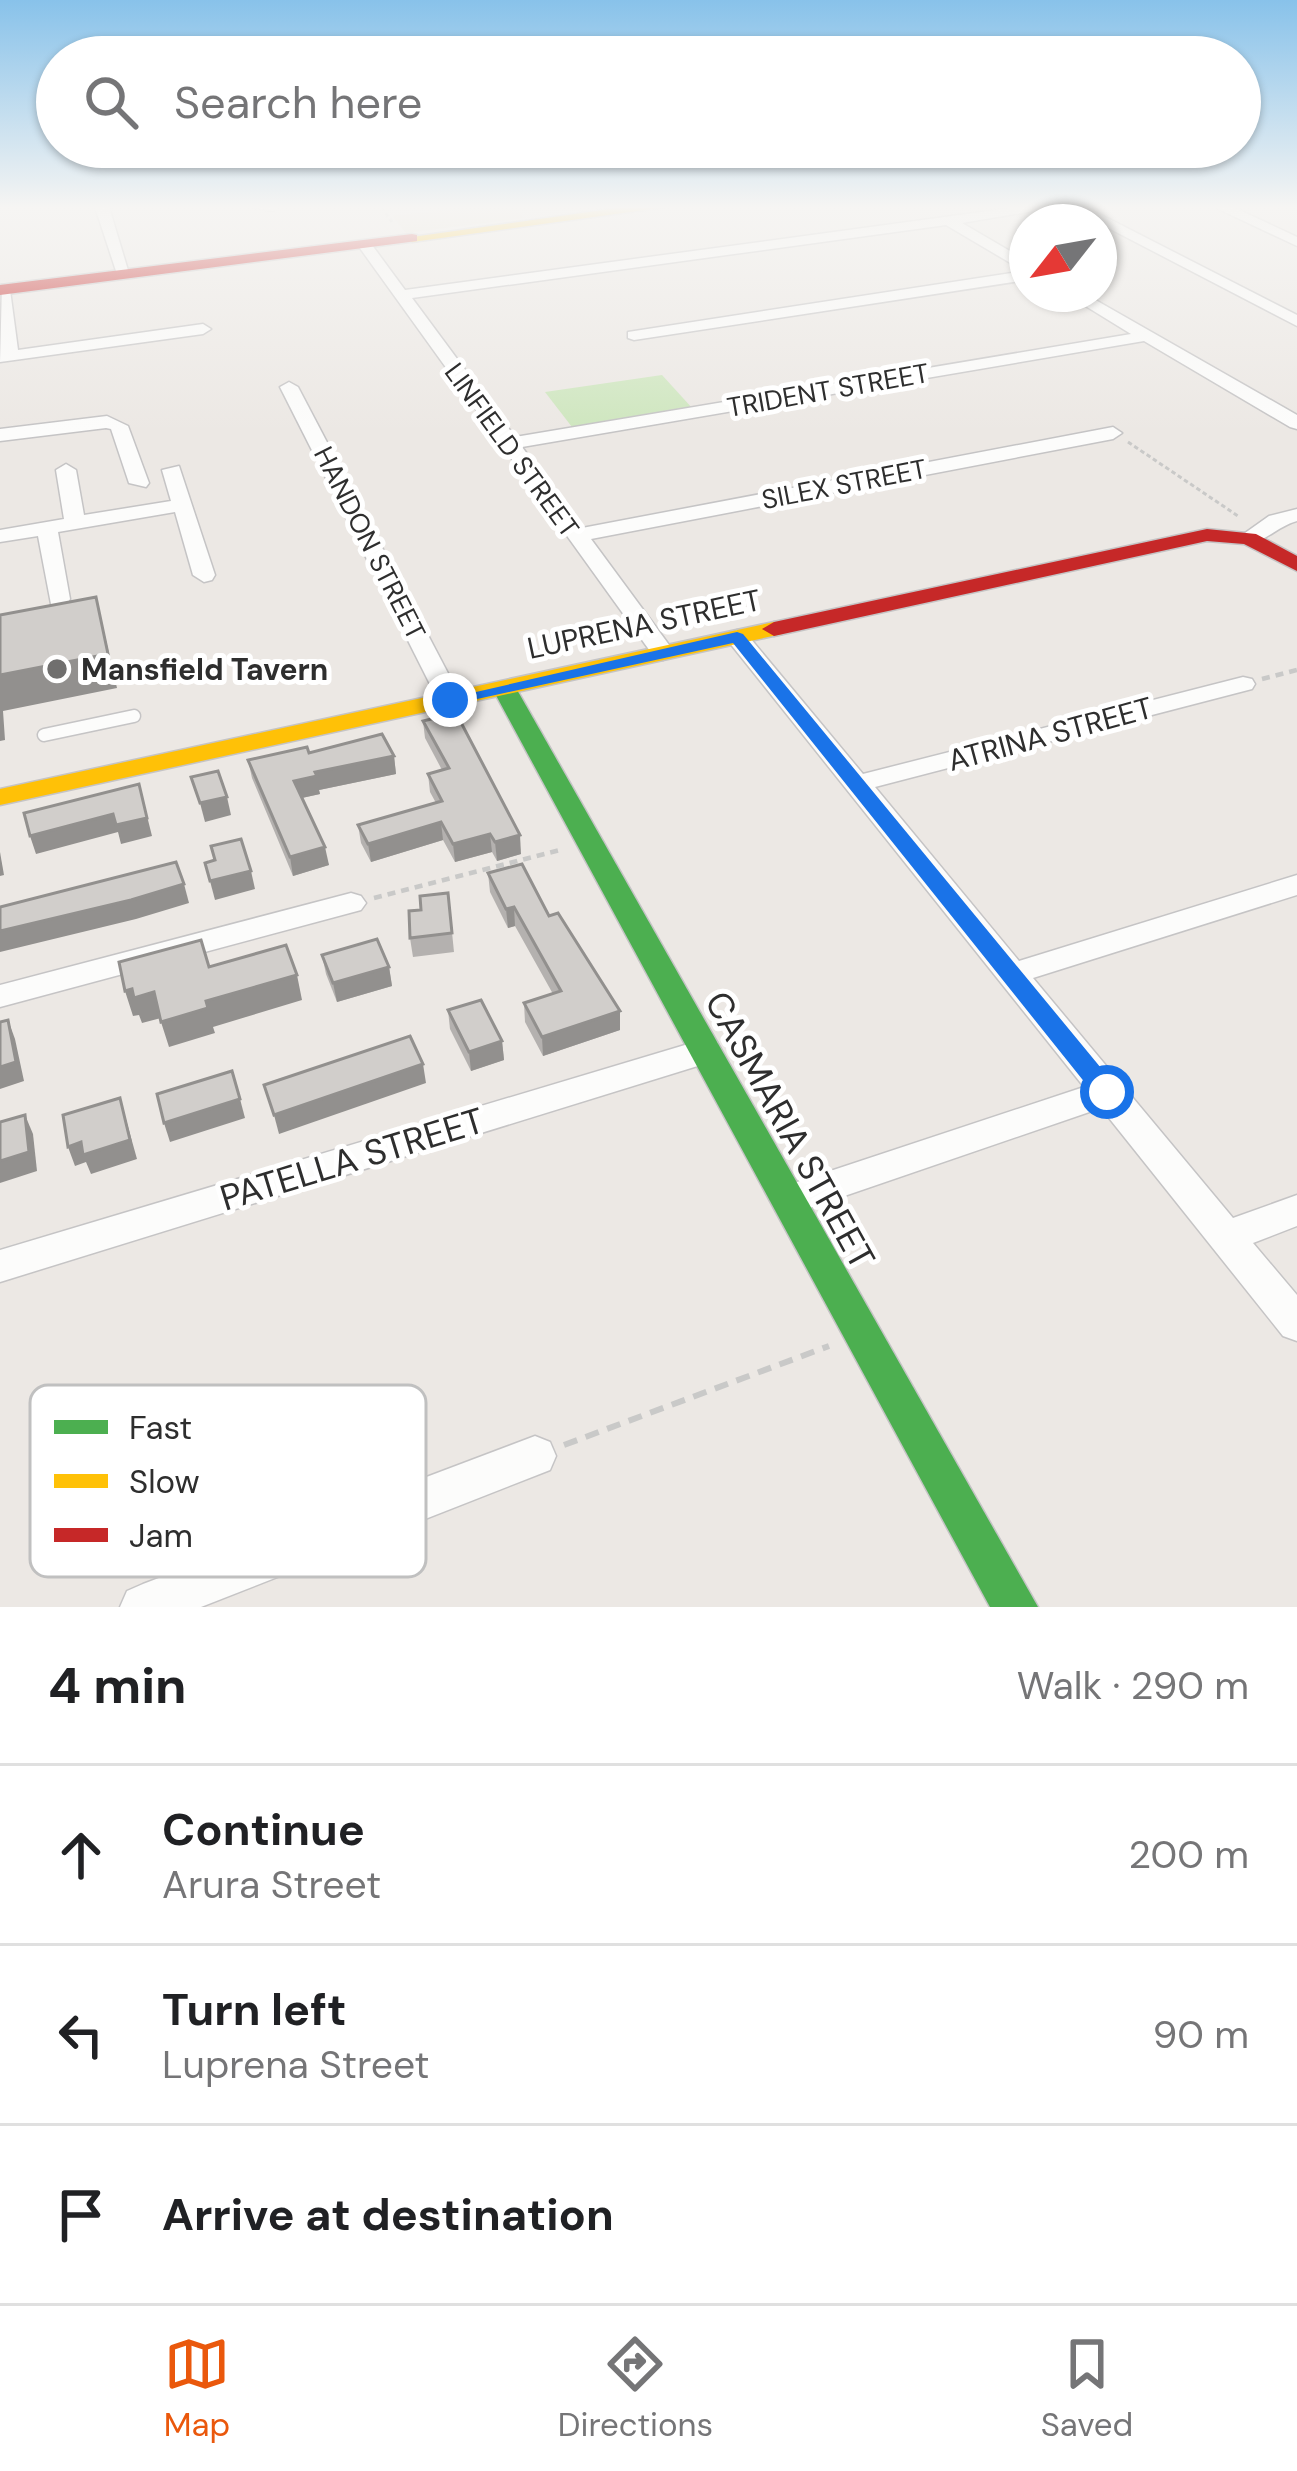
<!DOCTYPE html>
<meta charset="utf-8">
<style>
body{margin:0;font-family:"DM Sans",sans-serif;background:#f2f2f2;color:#202124}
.compass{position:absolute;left:1009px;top:204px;width:108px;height:108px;border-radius:50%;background:#fff;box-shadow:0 3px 9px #0004;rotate:239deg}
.stop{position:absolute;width:36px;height:36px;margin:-27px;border:9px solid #1a73e8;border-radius:50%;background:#fff}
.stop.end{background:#1a73e8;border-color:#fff;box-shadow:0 3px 12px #0008}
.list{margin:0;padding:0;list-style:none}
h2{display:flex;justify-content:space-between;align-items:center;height:156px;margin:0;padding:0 48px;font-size:51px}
h2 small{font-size:39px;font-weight:400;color:#757577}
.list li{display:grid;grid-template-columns:78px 1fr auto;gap:36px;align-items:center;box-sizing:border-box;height:180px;padding:0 48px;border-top:3px solid #e0e0e0}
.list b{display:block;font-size:45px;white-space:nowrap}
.list p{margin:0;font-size:39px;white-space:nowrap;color:#757577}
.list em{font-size:39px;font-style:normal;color:#757577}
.icon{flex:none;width:66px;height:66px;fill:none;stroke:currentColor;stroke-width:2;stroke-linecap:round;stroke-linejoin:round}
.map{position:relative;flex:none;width:1297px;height:1607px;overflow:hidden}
.search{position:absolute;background:#fff;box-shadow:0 3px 9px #0004;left:36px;right:36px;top:36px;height:132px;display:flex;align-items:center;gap:30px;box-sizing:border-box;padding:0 42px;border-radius:66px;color:#757577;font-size:45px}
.sheet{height:696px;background:#fff}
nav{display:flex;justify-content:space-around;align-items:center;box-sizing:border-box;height:168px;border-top:3px solid #e0e0e0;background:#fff;font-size:33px;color:#757577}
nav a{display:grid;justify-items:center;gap:6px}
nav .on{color:#ea580c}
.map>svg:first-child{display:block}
.education{fill:#e6e0d3}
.green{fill:#cee6be}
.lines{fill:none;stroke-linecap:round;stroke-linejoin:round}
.lane-casing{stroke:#c5c4c5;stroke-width:15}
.street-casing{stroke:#c5c4c5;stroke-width:3}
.fast-casing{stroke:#c5c4c5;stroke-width:3}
.slow-casing{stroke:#c5c4c5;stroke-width:3}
.jam-casing{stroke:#c5c4c5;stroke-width:3}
.path-far2{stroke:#c9c9c8;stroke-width:3;stroke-dasharray:4.5 3;stroke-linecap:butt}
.path-far1{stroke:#c9c9c8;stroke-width:4.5;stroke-dasharray:8 6;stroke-linecap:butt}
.path{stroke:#c9c9c8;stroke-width:6;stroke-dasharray:14 9;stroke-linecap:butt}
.lane{stroke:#fcfcfb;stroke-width:12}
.street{fill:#fcfcfb;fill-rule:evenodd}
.fast{fill:#4caf50;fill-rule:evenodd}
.slow{fill:#ffc107;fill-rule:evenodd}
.jam{fill:#c62828;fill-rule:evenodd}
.wall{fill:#b4b1af}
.shaded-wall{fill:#92908e}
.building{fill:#d1cecb;stroke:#92908e;stroke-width:3}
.route{fill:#1a73e8}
.poi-dot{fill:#706f6e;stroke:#fff;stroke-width:4.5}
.labels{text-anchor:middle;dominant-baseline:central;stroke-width:10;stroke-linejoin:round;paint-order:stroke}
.far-street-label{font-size:27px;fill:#2e2e2e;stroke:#fff}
.street-label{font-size:30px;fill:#2e2e2e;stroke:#fff}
.poi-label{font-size:30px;font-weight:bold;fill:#2e2e2e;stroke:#fff;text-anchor:start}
.near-street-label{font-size:36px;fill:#2e2e2e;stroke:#fff}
.key{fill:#fff;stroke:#c0c0c0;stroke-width:3}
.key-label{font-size:33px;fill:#2e2e2e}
</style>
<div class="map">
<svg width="1297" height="1607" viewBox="0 0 1297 1607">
<rect width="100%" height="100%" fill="#ece8e4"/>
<path class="education" d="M 468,207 L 514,207 L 524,218 L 406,233 L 392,216 Z"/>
<path class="green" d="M 662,375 L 693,409 L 572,427 L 545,392 Z"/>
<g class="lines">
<g class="lane-casing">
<path id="lane" d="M 44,735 L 134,716"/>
</g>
<g class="street-casing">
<g id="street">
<path d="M 95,207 L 109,207 L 130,277 L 117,274 Z"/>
<path d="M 250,207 L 280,207 L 273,211 Z"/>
<path d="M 1018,207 L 1057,207 L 962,223 L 1027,261 L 1027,280 L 634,340 L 628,338 L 628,332 L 1024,271 L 946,225 L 412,298 L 515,437 L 1131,334 L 1066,294 L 1085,294 L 1297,415 L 1297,429 L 1290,427 L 1144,341 L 522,447 L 582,528 L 1113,427 L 1122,433 L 1113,439 L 591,539 L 675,653 L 663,660 L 655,658 L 357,244 L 369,241 L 405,290 Z"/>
<path d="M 1068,207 L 1086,207 L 1297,315 L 1297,326 Z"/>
<path d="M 1214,207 L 1233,207 L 1297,237 L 1297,246 Z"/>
<path d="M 2,285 L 10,290 L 18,350 L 203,324 L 211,329 L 203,334 L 0,362 Z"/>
<path d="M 289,382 L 298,387 L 462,700 L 459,705 L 441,705 L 438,700 L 280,387 Z"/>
<path d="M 107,416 L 128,426 L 149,483 L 146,487 L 129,483 L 111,429 L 106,428 L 0,441 L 0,429 Z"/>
<path d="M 66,464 L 76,470 L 84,515 L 171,501 L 162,470 L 179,466 L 215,575 L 212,580 L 204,582 L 193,575 L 175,512 L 58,532 L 70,599 L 67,604 L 51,604 L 38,536 L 0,542 L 0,530 L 64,519 L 56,470 Z"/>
<path d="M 1297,509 L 1297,521 C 1279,526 1267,540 1249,544 L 1238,538 L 1269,516 Z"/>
<path d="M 737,630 L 745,632 L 863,774 L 1243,677 L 1252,679 L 1255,684 L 1252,689 L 875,787 L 1019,961 L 1297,875 L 1297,895 L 1033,978 L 1233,1218 L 1297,1195 L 1297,1226 L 1253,1243 L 1297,1295 L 1297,1341 L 1283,1336 L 1101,1108 L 789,1215 L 776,1211 L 771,1200 L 776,1189 L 1084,1087 L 729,642 L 725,637 Z"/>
<path d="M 351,893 L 361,896 L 366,903 L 361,910 L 0,1007 L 0,985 Z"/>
<path d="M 705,1039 L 717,1042 L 721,1051 L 717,1060 L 0,1282 L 0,1250 Z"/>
<path d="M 535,1436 L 550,1442 L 556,1456 L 550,1470 L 201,1607 L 120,1607 L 127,1591 L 143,1584 Z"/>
</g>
</g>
<g class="fast-casing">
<path id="fast" d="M 504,681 L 516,688 L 1038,1607 L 990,1607 L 492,688 Z"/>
</g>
<g class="slow-casing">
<g id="slow">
<path d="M 624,207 L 666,207 L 412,242 L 405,238 Z"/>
<path d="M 774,622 L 782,624 L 786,629 L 782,634 L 0,805 L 0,789 Z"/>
</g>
</g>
<g class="jam-casing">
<g id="jam">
<path d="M 412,234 L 417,235 L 417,241 L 0,295 L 0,285 Z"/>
<path d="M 1207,529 L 1256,534 L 1297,556 L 1297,571 L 1244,544 L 1207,541 L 774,636 L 762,629 L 774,622 Z"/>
</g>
</g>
<g class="path-far2">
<path d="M 381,207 L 392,222"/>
<path d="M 1128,442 L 1238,516"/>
</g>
<g class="path-far1">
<path d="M 1262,679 L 1297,670"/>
<path d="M 374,898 L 560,850"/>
</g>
<path class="path" d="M 564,1445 L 829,1346"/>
<use href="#lane" class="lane"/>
<use href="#street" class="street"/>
<use href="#fast" class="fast"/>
<use href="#slow" class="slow"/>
<use href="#jam" class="jam"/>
</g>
<g class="wall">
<path d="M 423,721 L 521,854 L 497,861 L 492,852 L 455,862 L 443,840 L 371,862 L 361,843 L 358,825 L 436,803 L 430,792 L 428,774 L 442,770 L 425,738 Z"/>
<path d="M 309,753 L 394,756 L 396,774 L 319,790 L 320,794 L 302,798 L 329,865 L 293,876 L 252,778 L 248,760 Z"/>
<path d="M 488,873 L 549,916 L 620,1030 L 543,1056 L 525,1022 L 524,1003 L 553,994 L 515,926 L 508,928 L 490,892 Z"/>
<path d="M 448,893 L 454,952 L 413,957 L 410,938 L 421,910 Z"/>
<path d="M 322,955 L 389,967 L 392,986 L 337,1002 L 326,974 Z"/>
<path d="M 448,1010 L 502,1041 L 504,1060 L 471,1071 L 450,1029 Z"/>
</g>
<g class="shaded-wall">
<path d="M 96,597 L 117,688 L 3,711 L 5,740 L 0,741 L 0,675 Z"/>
<path d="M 394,756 L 396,774 L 319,790 L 320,794 L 297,799 L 294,781 L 315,772 Z"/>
<path d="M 139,784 L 152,836 L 121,844 L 118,832 L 36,854 L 30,836 Z"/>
<path d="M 227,797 L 231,815 L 205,822 L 200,803 Z"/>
<path d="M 441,822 L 443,840 L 371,862 L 368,844 Z"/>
<path d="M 490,834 L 492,852 L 455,862 L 453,844 Z"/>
<path d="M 520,835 L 521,854 L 497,861 L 495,842 Z"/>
<path d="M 325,847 L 329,865 L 293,876 L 290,857 Z"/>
<path d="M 0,852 L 4,875 L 0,876 Z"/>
<path d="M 251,871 L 255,889 L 215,900 L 210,881 Z"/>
<path d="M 184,884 L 189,903 L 136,919 L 0,952 L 0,931 Z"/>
<path d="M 514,907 L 515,926 L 508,928 L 506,909 Z"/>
<path d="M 389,967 L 392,986 L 337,1002 L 333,983 Z"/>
<path d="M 297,975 L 302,1000 L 213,1027 L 215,1033 L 169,1047 L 161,1022 L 206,1001 Z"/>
<path d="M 132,989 L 154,992 L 161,1018 L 142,1023 L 139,1015 L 133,1016 L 125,991 Z"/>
<path d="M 620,1011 L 620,1030 L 543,1056 L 542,1037 Z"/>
<path d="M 8,1020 L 15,1039 L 24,1081 L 0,1089 L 0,1067 Z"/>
<path d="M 502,1041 L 504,1060 L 471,1071 L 469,1052 Z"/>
<path d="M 423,1064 L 426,1083 L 279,1134 L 274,1115 Z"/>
<path d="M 120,1098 L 137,1159 L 91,1174 L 86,1162 L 75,1166 L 68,1147 L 81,1142 Z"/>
<path d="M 240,1099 L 245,1118 L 170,1142 L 164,1123 Z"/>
<path d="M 25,1115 L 33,1134 L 37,1171 L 0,1183 L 0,1161 Z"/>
</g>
<g class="building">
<path d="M 96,597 L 108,654 L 0,675 L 0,615 Z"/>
<path d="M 456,713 L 520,835 L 495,842 L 490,834 L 453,844 L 441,822 L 368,844 L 358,825 L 442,801 L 428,774 L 449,768 L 423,721 Z"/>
<path d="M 382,734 L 394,756 L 315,772 L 317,776 L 294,781 L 325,847 L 290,857 L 248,760 L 307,747 L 309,753 Z"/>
<path d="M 218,771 L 227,797 L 200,803 L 191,777 Z"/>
<path d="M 139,784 L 147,818 L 116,825 L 113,814 L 30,836 L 24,813 Z"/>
<path d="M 241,839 L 251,871 L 210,881 L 205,863 L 215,860 L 211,846 Z"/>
<path d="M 176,862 L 184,884 L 131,900 L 0,931 L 0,907 Z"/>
<path d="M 522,864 L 549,916 L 558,913 L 620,1011 L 542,1037 L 524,1003 L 561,991 L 514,907 L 506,909 L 488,873 Z"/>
<path d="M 448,893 L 452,933 L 410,938 L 409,911 L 421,910 L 420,896 Z"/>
<path d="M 377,939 L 389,967 L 333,983 L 322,955 Z"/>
<path d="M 201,940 L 209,967 L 286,945 L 297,975 L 206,1001 L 208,1008 L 161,1022 L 154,992 L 134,998 L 132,989 L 125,991 L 119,962 Z"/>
<path d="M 481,1000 L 502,1041 L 469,1052 L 448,1010 Z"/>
<path d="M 8,1020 L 16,1062 L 0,1067 L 0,1022 Z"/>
<path d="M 410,1036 L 423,1064 L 274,1115 L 264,1085 Z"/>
<path d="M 232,1071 L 240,1099 L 164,1123 L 157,1094 Z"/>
<path d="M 120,1098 L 130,1140 L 83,1155 L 81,1142 L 68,1147 L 63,1115 Z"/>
<path d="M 25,1115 L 29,1152 L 0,1161 L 0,1122 Z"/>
</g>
<linearGradient id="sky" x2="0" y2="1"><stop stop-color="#88c2ea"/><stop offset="0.48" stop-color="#f6f5f3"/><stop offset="1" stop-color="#f6f5f3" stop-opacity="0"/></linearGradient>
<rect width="1297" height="432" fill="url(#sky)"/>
<path class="route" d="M 737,632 L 743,634 L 1115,1085 L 1115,1099 L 1098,1099 L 733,643 L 450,705 L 441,700 Z"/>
<circle class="poi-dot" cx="57" cy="669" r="12"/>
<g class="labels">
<g class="far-street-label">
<text transform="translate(828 390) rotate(-10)">TRIDENT STREET</text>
<text transform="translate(512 450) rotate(54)">LINFIELD STREET</text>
<text transform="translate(844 484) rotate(-11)">SILEX STREET</text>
<text transform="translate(370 543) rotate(63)">HANDON STREET</text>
</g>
<g class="street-label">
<text transform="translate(644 624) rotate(-12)">LUPRENA STREET</text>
<text transform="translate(1050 734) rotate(-15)">ATRINA STREET</text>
</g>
<g class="poi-label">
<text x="81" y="669">Mansfield Tavern</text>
</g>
<g class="near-street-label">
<text transform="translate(790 1130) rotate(61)">CASMARIA STREET</text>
<text transform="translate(352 1159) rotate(-17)">PATELLA STREET</text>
</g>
</g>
<rect x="30" y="1385" width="396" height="192" rx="18" class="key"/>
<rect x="54" y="1420" width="54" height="14" fill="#4caf50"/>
<rect x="54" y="1474" width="54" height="14" fill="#ffc107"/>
<rect x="54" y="1528" width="54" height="14" fill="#c62828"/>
<g class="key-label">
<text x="129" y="1439">Fast</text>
<text x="129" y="1493">Slow</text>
<text x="129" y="1547">Jam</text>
</g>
</svg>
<svg class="compass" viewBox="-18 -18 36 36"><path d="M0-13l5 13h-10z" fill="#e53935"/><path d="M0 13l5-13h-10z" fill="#757577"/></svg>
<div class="stop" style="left:1107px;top:1092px"></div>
<div class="stop end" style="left:450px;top:700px"></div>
<div class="search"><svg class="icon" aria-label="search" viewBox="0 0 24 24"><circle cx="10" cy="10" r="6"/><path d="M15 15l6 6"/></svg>Search here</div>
</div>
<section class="sheet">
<h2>4 min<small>Walk · 290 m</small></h2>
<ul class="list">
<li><svg class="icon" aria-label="ahead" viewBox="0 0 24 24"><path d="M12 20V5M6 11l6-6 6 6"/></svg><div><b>Continue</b><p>Arura Street</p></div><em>200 m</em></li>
<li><svg class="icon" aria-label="left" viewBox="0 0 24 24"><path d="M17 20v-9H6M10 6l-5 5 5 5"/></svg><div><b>Turn left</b><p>Luprena Street</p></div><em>90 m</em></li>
<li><svg class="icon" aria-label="arrive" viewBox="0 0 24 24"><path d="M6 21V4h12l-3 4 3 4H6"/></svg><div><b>Arrive at destination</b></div></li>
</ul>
</section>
<nav>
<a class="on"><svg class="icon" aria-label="map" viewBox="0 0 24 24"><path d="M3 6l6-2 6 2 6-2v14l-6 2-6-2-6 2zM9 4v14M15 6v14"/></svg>Map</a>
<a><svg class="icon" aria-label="directions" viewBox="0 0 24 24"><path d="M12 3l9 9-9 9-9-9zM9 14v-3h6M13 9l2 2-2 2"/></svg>Directions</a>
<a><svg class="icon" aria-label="saved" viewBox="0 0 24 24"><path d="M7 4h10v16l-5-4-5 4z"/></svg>Saved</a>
</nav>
